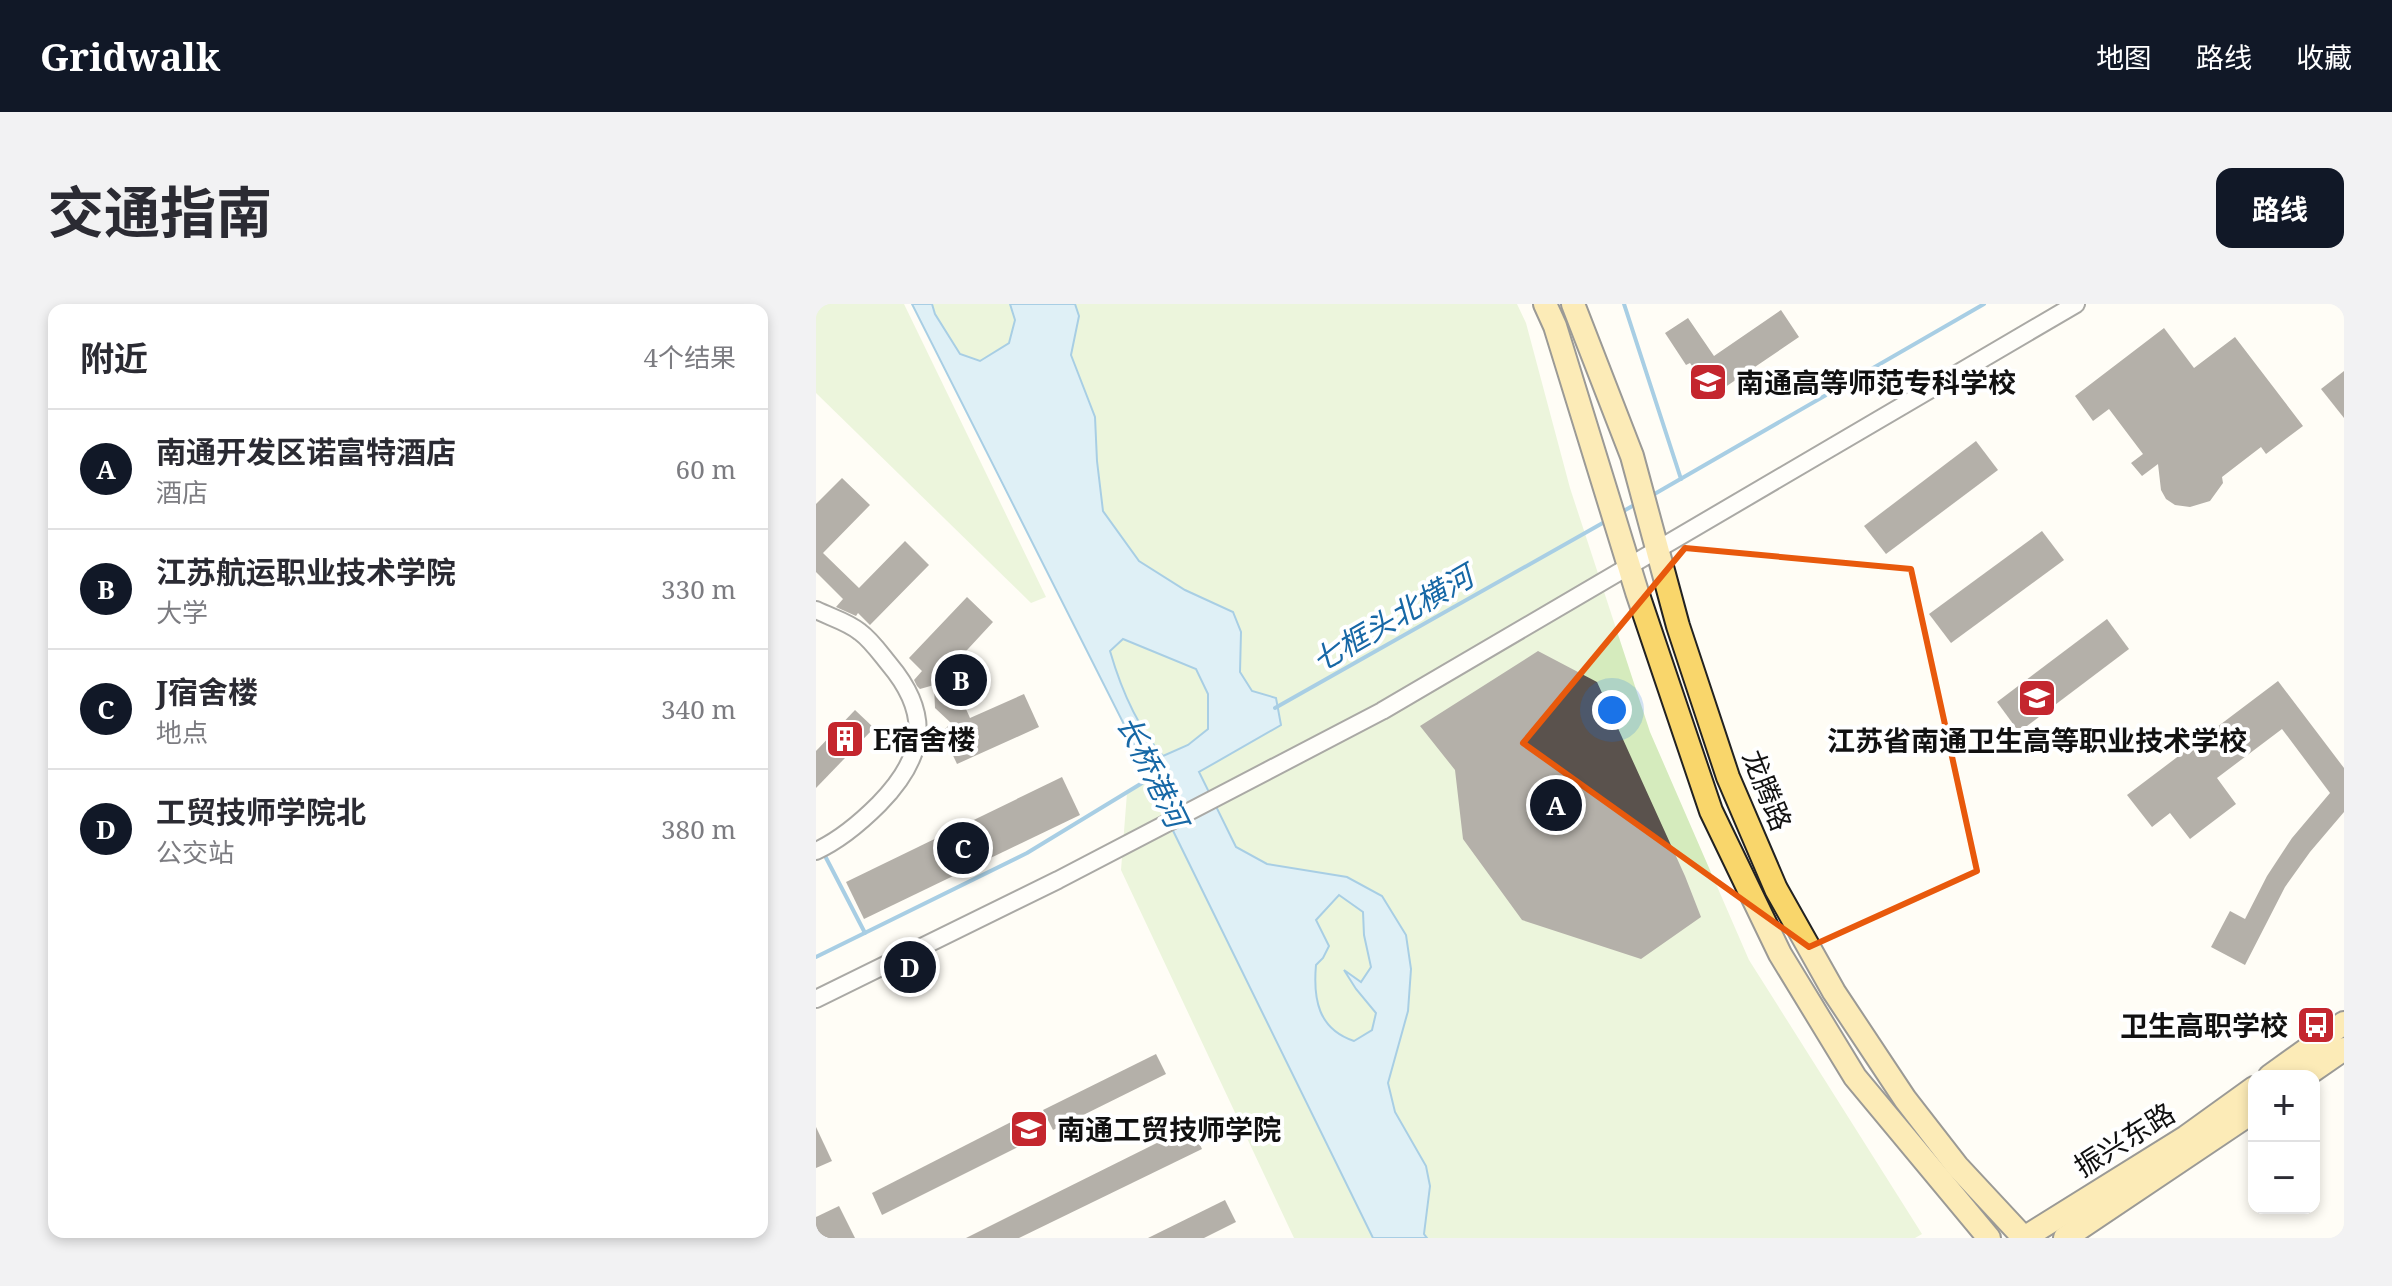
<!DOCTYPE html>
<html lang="zh">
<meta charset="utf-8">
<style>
body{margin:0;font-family:"Noto Serif","Noto Sans SC",serif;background:#f2f2f3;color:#2b2b33}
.controls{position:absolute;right:24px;bottom:24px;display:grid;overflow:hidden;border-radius:16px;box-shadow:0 4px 12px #0003}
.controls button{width:72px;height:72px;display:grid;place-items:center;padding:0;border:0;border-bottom:2px solid #e1e1e2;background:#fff;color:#2b2b33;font:40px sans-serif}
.you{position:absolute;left:796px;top:406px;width:28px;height:28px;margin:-20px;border:6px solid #fff;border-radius:50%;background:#1a73e8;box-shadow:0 0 0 12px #1a73e833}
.badge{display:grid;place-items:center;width:52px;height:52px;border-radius:50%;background:#111827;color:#fff;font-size:26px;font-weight:700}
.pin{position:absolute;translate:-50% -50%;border:4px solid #fff;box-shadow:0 2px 8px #0006}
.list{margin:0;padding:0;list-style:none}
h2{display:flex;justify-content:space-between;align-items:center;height:104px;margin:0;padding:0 32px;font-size:34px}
h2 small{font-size:26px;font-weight:400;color:#7c7c81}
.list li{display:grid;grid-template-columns:52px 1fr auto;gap:24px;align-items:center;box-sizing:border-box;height:120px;padding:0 32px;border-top:2px solid #e1e1e2}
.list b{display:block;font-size:30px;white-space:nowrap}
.list p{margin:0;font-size:26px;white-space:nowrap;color:#7c7c81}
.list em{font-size:26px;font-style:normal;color:#7c7c81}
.map{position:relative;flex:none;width:1528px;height:934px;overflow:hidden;border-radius:16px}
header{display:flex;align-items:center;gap:48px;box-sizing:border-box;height:112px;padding:0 40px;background:#111827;color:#fff}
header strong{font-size:38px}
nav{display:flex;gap:44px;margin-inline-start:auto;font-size:28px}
.intro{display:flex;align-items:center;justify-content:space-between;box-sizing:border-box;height:192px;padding:0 48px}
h1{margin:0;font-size:56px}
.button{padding:20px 36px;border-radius:16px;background:#111827;color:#fff;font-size:28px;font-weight:700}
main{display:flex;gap:48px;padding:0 48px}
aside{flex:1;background:#fff;border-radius:16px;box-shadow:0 4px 12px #0003}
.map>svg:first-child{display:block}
.green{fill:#d5ebbd}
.water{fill:#b9e0f7;stroke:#3f96cf;stroke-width:2;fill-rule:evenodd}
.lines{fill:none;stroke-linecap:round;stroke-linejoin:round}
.stream{stroke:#3f96cf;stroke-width:4}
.building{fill:#5a524d}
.minor-casing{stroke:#444;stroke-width:20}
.major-casing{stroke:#222;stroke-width:26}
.minor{stroke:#fff;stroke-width:16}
.major{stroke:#f9d66b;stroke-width:22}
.marked{fill:none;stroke:#e8590c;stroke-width:6;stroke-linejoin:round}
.labels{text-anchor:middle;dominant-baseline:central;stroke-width:8;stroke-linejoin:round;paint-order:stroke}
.poi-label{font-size:28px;font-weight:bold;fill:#111;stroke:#fff;text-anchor:start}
.street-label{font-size:28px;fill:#111;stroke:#fff}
.water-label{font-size:30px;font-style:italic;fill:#1768a6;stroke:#fff}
</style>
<header>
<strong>Gridwalk</strong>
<nav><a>地图</a><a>路线</a><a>收藏</a></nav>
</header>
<div class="intro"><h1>交通指南</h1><a class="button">路线</a></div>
<main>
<aside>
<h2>附近<small>4个结果</small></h2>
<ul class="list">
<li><span class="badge">A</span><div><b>南通开发区诺富特酒店</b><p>酒店</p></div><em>60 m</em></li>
<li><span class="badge">B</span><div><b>江苏航运职业技术学院</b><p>大学</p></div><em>330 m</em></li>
<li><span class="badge">C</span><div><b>J宿舍楼</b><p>地点</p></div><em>340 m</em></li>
<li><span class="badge">D</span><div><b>工贸技师学院北</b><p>公交站</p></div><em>380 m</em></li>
</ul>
</aside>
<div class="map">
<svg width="1528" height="934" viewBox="0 0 1528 934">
<rect width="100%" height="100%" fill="#fffdf5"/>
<g class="green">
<path d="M 0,0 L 88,0 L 230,293 L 215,299 L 0,89 Z"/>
<path d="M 104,0 L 701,0 L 710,19 L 754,184 L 834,428 L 933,656 L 1106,930 L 1099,934 L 478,934 L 305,566 L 311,489 L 338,472 Z"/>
</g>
<path class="water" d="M 96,0 L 116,0 L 119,10 L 144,50 L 164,57 L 193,39 L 199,16 L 194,0 L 259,0 L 263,12 L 255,51 L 279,113 L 281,157 L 287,207 L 323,257 L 369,286 L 417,308 L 425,328 L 424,368 L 436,387 L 460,394 L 465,421 L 383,468 L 420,543 L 451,560 L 531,573 L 566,592 L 590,631 L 595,665 L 592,707 L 572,779 L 579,808 L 610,862 L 614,882 L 608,930 L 611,934 L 557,934 L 340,492 L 332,468 ZM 307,335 L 380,365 L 392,390 L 392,425 L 372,441 L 347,452 C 321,423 305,385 294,347 ZM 523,591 L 547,608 L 548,631 L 555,663 L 545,678 L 528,666 L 540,685 L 560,709 L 556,726 L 538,737 C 502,725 497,695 500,661 L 507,654 L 513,642 L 500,616 Z"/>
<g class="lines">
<g class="stream">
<path d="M 808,0 L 865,175"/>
<path d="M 835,192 L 1168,0"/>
<path d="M 804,209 L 820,200"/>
<path d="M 459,404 L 792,216"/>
<path d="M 7,548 L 49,629"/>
<path d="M 0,653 L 211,549 L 336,473"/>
</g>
</g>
<g class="building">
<path d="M 965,6 L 983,33 L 896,92 L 874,59 L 870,61 L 849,29 L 872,14 L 898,52 Z"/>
<path d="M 1348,24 L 1378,64 L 1419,33 L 1487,122 L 1450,150 L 1445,143 L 1406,173 L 1407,179 L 1394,197 L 1374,203 L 1359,201 L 1350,195 L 1345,186 L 1342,160 L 1326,172 L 1315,159 L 1327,150 L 1293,105 L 1277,117 L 1259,92 Z"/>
<path d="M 1528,67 L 1528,114 L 1505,85 Z"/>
<path d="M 1160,137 L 1182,166 L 1070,250 L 1048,222 Z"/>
<path d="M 26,174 L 54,201 L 7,249 L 43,284 L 89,237 L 113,261 L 54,321 L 42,309 L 40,312 L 20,303 L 27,295 L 0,268 L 0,200 Z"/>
<path d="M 1226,227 L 1248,256 L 1135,339 L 1113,310 Z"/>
<path d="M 151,293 L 177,318 L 127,372 L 138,378 L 154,414 L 208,390 L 223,423 L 141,460 L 126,428 L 135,419 L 119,404 L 118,381 L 104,385 L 101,382 L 98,376 L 106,367 L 93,354 Z"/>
<path d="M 1291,315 L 1313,345 L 1203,428 L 1181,398 Z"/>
<path d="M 722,347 L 781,378 L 869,572 L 885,613 L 825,655 L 706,616 L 647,535 L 639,466 L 604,422 Z"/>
<path d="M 1462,377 L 1528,464 L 1528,508 L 1494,548 L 1469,583 L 1429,661 L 1395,643 L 1414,607 L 1429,615 L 1451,572 L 1476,534 L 1514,489 L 1466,425 L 1401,474 L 1420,500 L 1374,535 L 1354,509 L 1336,523 L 1311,491 Z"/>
<path d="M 39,406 L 58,424 L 0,484 L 0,447 Z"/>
<path d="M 246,473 L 264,511 L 48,615 L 30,578 Z"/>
<path d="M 340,750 L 350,770 L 237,826 L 227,806 Z"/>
<path d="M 199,816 L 210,839 L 66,911 L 56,889 Z"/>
<path d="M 375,822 L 386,845 L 203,934 L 150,934 Z"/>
<path d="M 0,823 L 16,857 L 0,864 Z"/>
<path d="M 409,896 L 420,918 L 388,934 L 332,934 Z"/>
<path d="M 23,902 L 39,934 L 0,934 L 0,913 Z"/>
</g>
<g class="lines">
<g class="minor-casing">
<g id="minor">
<path d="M 0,306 C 14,313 32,318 44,328 C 55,336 64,349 73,360 C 116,411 109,453 63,500 C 45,518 24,536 0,547"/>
<path d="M 0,695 L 242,576 L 566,407 L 1260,0"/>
</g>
</g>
<g class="major-casing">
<g id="major">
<path d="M 729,0 L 739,22 L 821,288 L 895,507 L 964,650 L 1039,773 L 1173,934"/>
<path d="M 757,0 L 816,152 L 862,322 L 912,473 L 960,585 L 1018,688 L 1089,795 L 1141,862 L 1208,934"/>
<path d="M 1454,772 L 1528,719"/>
<path d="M 1489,772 L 1528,745"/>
<path d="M 1208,934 L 1370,833 L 1438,784"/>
<path d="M 1249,934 L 1438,807"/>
</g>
</g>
<use href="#minor" class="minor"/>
<use href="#major" class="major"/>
</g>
<path d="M0 0H1528V934H0ZM 869,244 L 1095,265 L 1161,567 L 993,643 L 707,439 Z" fill="#fffdf5" fill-opacity=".55" fill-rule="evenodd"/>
<path class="marked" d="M 869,244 L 1095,265 L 1161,567 L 993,643 L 707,439 Z"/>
<defs>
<g id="school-square" transform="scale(2)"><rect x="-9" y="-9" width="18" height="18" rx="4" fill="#c4262e" stroke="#fff"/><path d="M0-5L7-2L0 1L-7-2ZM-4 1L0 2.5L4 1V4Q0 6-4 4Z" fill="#fff"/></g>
<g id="building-square" transform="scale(2)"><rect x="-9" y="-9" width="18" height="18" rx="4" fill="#c4262e" stroke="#fff"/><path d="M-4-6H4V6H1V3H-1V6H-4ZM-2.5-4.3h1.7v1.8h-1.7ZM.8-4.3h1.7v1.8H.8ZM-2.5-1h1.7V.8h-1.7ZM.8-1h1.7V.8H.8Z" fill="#fff"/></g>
<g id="bus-square" transform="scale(2)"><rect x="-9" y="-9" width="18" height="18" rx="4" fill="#c4262e" stroke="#fff"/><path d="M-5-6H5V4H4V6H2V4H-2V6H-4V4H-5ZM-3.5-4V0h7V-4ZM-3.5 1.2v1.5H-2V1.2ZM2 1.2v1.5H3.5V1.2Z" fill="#fff"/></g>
<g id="university-square" transform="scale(2)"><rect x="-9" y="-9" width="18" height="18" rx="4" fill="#c4262e" stroke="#fff"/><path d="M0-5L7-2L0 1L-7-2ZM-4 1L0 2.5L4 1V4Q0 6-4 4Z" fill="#fff"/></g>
</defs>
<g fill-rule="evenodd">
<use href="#school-square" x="892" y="78"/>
<use href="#school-square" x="1221" y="394"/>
<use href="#building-square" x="29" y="435"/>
<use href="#bus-square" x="1500" y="721"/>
<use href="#university-square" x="213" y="825"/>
</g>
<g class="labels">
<g class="poi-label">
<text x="920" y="78">南通高等师范专科学校</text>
<text x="57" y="435">E宿舍楼</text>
<text x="1221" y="436" text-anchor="middle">江苏省南通卫生高等职业技术学校</text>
<text x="1472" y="721" text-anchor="end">卫生高职学校</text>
<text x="241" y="825">南通工贸技师学院</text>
</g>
<g class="street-label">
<text transform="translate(952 486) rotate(68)">龙腾路</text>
<text transform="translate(1308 835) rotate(-32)">振兴东路</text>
</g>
<g class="water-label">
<text transform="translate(576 314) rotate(-30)">七框头北横河</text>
<text transform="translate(337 467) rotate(64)">长桥港河</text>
</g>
</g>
</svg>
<div class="controls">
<button>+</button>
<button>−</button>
</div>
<div class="you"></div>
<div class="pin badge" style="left:740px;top:501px">A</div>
<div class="pin badge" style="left:145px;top:376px">B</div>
<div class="pin badge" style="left:147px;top:544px">C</div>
<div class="pin badge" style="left:94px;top:663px">D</div>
</div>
</main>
